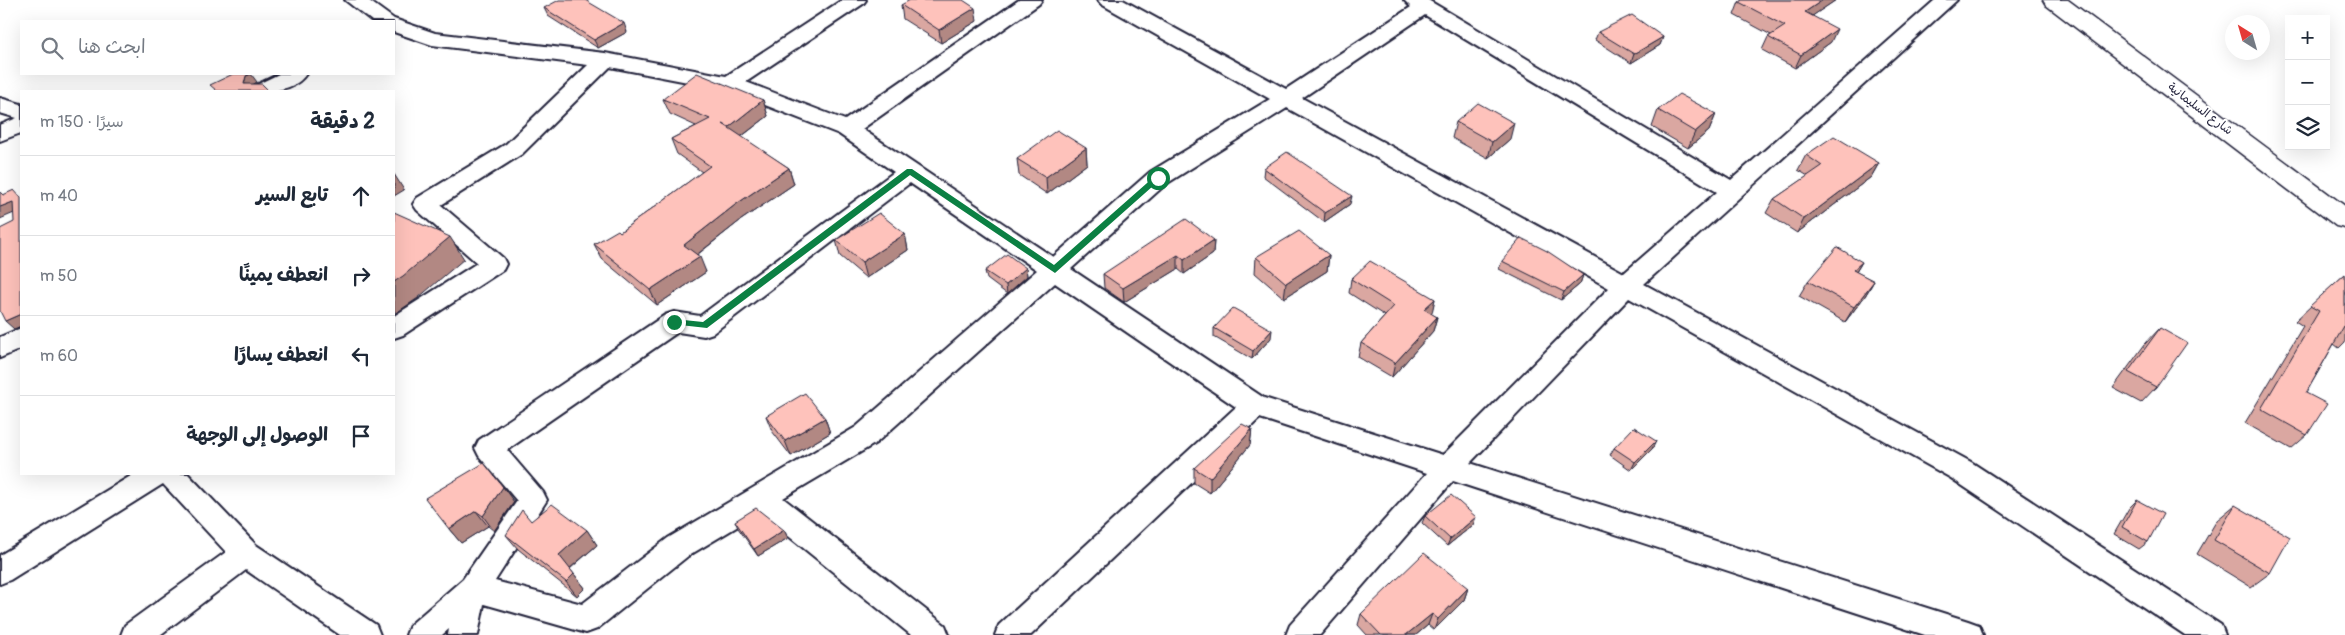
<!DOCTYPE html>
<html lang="ar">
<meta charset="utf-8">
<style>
body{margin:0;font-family:Pangolin,"Playpen Sans Arabic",sans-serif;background:#f2f2f3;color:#1f2937;direction:rtl}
.controls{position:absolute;right:15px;top:15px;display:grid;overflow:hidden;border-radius:0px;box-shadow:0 5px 20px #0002}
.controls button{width:45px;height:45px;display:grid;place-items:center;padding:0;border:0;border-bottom:1px solid #e0e1e3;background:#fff;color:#1f2937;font:25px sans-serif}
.compass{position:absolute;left:2225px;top:15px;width:45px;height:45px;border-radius:50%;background:#fff;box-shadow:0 5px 20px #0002;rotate:323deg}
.stop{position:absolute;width:15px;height:15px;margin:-11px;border:4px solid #0b8043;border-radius:50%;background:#fff}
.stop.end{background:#0b8043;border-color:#fff;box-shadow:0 1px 5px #0008}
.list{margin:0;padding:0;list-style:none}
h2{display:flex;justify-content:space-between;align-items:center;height:65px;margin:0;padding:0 20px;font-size:21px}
h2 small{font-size:16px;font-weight:400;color:#747a83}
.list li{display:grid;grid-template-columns:32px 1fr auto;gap:15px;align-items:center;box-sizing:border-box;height:80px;padding:0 20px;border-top:1px solid #e0e1e3}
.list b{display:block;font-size:19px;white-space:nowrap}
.list em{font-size:16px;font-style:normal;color:#747a83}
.icon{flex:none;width:28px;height:28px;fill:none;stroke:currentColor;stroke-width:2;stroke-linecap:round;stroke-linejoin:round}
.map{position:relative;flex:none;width:2345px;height:635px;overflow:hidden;direction:ltr}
.search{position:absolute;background:#fff;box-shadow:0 5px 20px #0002;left:20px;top:20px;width:375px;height:55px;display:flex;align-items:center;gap:12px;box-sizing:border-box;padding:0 18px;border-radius:0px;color:#747a83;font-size:19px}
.panel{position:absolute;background:#fff;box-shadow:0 5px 20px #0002;left:20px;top:90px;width:375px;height:385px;border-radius:0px;direction:rtl}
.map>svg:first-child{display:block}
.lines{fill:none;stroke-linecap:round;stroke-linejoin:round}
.minor-casing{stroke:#22223b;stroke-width:4}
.tertiary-casing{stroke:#22223b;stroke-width:3}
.minor{fill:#fff;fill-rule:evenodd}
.tertiary{fill:#fff;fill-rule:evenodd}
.wall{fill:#daa7a1;stroke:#22223b}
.shaded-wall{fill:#b28883;stroke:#22223b}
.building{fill:#fec2bb;stroke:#22223b}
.route{fill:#0b8043}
.labels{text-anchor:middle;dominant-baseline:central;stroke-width:4;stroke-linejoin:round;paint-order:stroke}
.street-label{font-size:12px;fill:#22223b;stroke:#fff}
</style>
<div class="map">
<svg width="2345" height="635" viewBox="0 0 2345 635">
<rect width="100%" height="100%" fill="#fff"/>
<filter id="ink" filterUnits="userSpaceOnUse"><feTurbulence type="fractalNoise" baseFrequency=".02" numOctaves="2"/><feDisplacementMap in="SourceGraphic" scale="10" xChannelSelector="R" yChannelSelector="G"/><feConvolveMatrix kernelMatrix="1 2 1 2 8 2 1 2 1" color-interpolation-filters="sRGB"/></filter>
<g filter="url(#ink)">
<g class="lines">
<g class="minor-casing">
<g id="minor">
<path d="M 345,0 L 368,0 L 394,19 L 435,33 L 605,53 L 726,76 L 842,0 L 866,0 L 863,4 L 746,82 L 845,120 L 1019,0 L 1042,0 L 1039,4 L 862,129 L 1053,257 L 1150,172 L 1270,99 L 1101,4 L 1098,0 L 1123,0 L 1286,89 L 1411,7 L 1404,0 L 1428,0 L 1731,180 L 1935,0 L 1957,0 L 1644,284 L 1971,462 L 2221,625 L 2225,635 L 2185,635 L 1951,478 L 1629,298 L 1470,463 L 1968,621 L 1979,625 L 1983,635 L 1925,635 L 1453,481 L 1320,635 L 1286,635 L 1290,625 L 1427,473 L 1260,418 L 1031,635 L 995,635 L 999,625 L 1236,407 L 1055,283 L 876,443 L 783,498 L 945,625 L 949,635 L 911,635 L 760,513 L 688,556 L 597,629 L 586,633 L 484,604 L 478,635 L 448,635 L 449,629 L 442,635 L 406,635 L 410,625 L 463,579 L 517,501 L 479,456 L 475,448 L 479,440 L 665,315 L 674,312 L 700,316 L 894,172 L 839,134 L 724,89 L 610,67 L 522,154 L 441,205 L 503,258 L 506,264 L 503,270 L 403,335 L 394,338 L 394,316 L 477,263 L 417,210 L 413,204 L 417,198 L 506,144 L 588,65 L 432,45 L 394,32 L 394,21 L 372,21 ZM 1425,15 L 1717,192 L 1624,273 L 1302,98 ZM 1287,108 L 1609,288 L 1443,455 L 1264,398 L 1071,269 L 1166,184 ZM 910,183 L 1037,270 L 856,427 L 668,538 L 582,604 L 495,581 L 547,500 L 543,492 L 507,450 L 678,332 L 704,336 L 713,333 Z"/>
<path d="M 279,74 L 306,74 C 295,91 269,92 251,91 L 254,86 Z"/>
<path d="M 0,98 L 21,104 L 21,133 L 0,141 L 0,125 L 17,118 L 0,113 Z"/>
<path d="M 21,328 L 21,349 L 0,358 L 0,337 Z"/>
<path d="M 134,474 L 188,474 L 256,545 L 376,625 L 380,635 L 340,635 L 246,570 L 160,635 L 121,635 L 125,625 L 226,552 L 163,484 L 10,580 L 0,584 L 0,555 Z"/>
</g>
</g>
<g class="tertiary-casing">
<path id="tertiary" d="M 2043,0 L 2068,0 L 2345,206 L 2345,228 L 2336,226 L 2046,5 Z"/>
</g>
<use href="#minor" class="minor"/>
<use href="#tertiary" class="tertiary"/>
</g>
<g class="wall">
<path d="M 1742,0 L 1836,0 L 1812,16 L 1831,42 L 1795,68 L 1762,50 L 1768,37 L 1771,35 L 1734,15 L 1739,2 Z"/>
<path d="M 901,5 L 977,21 L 941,43 L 903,19 Z"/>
<path d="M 544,8 L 627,32 L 598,48 L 548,16 Z"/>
<path d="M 1598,32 L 1663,37 L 1660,45 L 1631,63 L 1595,40 Z"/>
<path d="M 663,99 L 763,100 L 768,116 L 741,137 L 789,168 L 794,184 L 741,220 L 697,255 L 706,272 L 657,305 L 602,259 L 594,244 L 620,232 L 702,172 L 677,154 L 671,139 L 696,126 L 670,114 Z"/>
<path d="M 1658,110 L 1716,114 L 1709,131 L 1688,148 L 1652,127 Z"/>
<path d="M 1456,122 L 1510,139 L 1488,158 L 1452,138 Z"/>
<path d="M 1086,148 L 1087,164 L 1047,194 L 1019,175 L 1017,159 Z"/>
<path d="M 1806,155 L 1879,163 L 1871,177 L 1797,233 L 1766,213 L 1774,199 L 1808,176 L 1798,170 Z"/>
<path d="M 1264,168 L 1350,204 L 1324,222 L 1263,176 Z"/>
<path d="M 905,234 L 908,250 L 866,278 L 840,256 L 836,240 Z"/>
<path d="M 1214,240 L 1213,254 L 1184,274 L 1178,269 L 1124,302 L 1104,288 L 1103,274 Z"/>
<path d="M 1329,255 L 1327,271 L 1284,298 L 1255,273 L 1256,257 Z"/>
<path d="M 1502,261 L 1583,275 L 1580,284 L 1561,300 L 1499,269 Z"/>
<path d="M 1862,262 L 1856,272 L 1874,281 L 1865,296 L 1845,322 L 1799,296 L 1808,281 Z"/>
<path d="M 1026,268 L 1027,276 L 1007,294 L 987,279 L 985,271 Z"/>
<path d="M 2345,274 L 2345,342 L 2339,348 L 2334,344 L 2306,393 L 2307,435 L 2291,449 L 2245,423 L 2303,326 L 2295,321 Z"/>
<path d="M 1351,279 L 1435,299 L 1431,314 L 1437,317 L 1433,331 L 1392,377 L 1358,357 L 1361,343 L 1385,316 L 1349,293 Z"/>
<path d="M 1214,328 L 1271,338 L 1252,359 L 1214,337 Z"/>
<path d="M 2160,328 L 2156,387 L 2141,403 L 2113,388 L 2145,344 Z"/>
<path d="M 766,416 L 825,418 L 830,433 L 791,456 L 772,431 Z"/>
<path d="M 1252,429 L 1250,445 L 1210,493 L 1194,483 L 1194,468 Z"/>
<path d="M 1656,441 L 1652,449 L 1631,470 L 1610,455 L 1614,448 Z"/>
<path d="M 503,487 L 514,502 L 494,531 L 488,526 L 461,543 L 449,529 Z"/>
<path d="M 2137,500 L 2148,542 L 2139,549 L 2114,534 L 2129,508 Z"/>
<path d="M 2235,505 L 2270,573 L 2251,587 L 2197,554 L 2217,520 Z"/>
<path d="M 1425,516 L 1473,525 L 1447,546 L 1422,523 Z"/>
<path d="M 531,521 L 587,530 L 597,545 L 570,569 L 585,588 L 577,596 L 518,549 L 506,535 Z"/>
<path d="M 735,521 L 784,530 L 788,538 L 758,556 L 738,528 Z"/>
<path d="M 1468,588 L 1464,600 L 1434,630 L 1428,625 L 1416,635 L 1367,635 L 1358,625 L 1361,614 Z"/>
</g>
<g class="shaded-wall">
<path d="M 1823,0 L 1836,0 L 1799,25 L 1805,12 Z"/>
<path d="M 975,8 L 977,21 L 941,43 L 939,30 Z"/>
<path d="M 624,23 L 627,32 L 598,48 L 594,40 Z"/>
<path d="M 1837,29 L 1831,42 L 1795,68 L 1801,55 Z"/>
<path d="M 1663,37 L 1660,45 L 1631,63 L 1634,54 Z"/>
<path d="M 251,74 L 257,82 L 252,85 L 244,84 L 246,76 Z"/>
<path d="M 763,100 L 768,116 L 734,142 L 729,127 Z"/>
<path d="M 1716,114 L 1709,131 L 1688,148 L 1695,132 Z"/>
<path d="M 1514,123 L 1510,139 L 1488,158 L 1492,142 Z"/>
<path d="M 1086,148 L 1087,164 L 1047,194 L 1046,177 Z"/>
<path d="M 1879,163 L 1871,177 L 1797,233 L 1804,219 Z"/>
<path d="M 789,168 L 794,184 L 741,220 L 690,260 L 684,245 L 735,205 Z"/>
<path d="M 394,174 L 404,190 L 394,196 Z"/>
<path d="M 1352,196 L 1350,204 L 1324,222 L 1325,213 Z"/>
<path d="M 13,202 L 21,210 L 0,219 L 0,207 Z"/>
<path d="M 905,234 L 908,250 L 866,278 L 862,262 Z"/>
<path d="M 450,237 L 464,259 L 418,298 L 396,313 L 394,310 L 394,282 Z"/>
<path d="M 1214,240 L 1213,254 L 1184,274 L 1184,260 Z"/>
<path d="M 1178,255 L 1178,269 L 1124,302 L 1123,288 Z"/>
<path d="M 1329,255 L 1327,271 L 1284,298 L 1286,283 Z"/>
<path d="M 700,257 L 706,272 L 657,305 L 650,290 Z"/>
<path d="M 1862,262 L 1853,277 L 1853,270 Z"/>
<path d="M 1026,268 L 1027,276 L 1007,294 L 1006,285 Z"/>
<path d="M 1583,275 L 1580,284 L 1561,300 L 1564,292 Z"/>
<path d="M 1874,281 L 1865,296 L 1845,322 L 1854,307 Z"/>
<path d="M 1435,299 L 1432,313 L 1420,324 L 1424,309 Z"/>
<path d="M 21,314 L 21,326 L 14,329 L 5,321 Z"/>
<path d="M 1437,317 L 1433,331 L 1392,377 L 1395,363 Z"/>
<path d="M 1272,330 L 1271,338 L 1252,359 L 1253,351 Z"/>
<path d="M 825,418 L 830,433 L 791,456 L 785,441 Z"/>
<path d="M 1252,429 L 1250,445 L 1210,493 L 1210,478 Z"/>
<path d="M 1656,441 L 1652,449 L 1631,470 L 1635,462 Z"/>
<path d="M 503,487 L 514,502 L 494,531 L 483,516 Z"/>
<path d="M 476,511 L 488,526 L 461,543 L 449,529 Z"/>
<path d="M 1476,517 L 1473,525 L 1447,546 L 1450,539 Z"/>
<path d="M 587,530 L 597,545 L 569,569 L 559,555 Z"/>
<path d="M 784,530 L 788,538 L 758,556 L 754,549 Z"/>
<path d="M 574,574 L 585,588 L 577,596 L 566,582 Z"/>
<path d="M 1468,588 L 1464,600 L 1434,630 L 1438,619 Z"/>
<path d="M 1432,614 L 1428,625 L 1416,635 L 1406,635 Z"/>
</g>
<g class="building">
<path d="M 559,0 L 585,0 L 624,23 L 594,40 L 544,8 Z"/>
<path d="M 910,0 L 963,0 L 975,8 L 939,30 L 901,5 Z"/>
<path d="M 1742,0 L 1823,0 L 1805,12 L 1837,29 L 1801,55 L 1768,37 L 1785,26 L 1739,2 Z"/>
<path d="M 1632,15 L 1663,37 L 1634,54 L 1598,32 Z"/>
<path d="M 697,73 L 763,100 L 729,127 L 723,124 L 789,168 L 735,205 L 684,245 L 700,257 L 650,290 L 594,244 L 618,230 L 620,232 L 710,166 L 671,139 L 710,119 L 663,99 Z"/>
<path d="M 233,74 L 251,74 L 246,76 L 244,84 L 262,84 L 269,91 L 217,91 L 210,85 Z"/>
<path d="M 1679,94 L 1716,114 L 1695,132 L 1658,110 Z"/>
<path d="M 1478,103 L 1514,123 L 1492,142 L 1456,122 Z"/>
<path d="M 1057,130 L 1086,148 L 1046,177 L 1017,159 Z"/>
<path d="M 1834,136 L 1879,163 L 1804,219 L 1774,199 L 1822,166 L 1806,155 Z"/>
<path d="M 1287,152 L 1352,196 L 1325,213 L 1264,168 Z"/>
<path d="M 14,190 L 21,198 L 21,314 L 5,321 L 0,311 L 0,229 L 14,222 L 13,202 L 0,207 L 0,192 L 3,195 Z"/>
<path d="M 394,212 L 450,237 L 403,276 L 394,282 Z"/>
<path d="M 879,213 L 905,234 L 862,262 L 836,240 Z"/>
<path d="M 1186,219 L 1214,240 L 1184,260 L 1178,255 L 1123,288 L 1103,274 Z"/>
<path d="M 1299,231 L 1329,255 L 1286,283 L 1256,257 Z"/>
<path d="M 1521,238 L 1547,251 L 1583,275 L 1564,292 L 1502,261 Z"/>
<path d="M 1837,247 L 1862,262 L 1853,270 L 1874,281 L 1854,307 L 1808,281 Z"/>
<path d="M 1007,254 L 1026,268 L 1006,285 L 985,271 Z"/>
<path d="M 1370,261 L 1435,299 L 1424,309 L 1437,317 L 1395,363 L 1361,343 L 1394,306 L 1351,279 Z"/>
<path d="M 2345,274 L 2345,327 L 2344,326 L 2306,393 L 2327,404 L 2307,435 L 2261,409 L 2319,311 L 2310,306 Z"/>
<path d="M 1233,308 L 1272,330 L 1253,351 L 1214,328 Z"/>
<path d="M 2160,328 L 2187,343 L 2156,387 L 2128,372 Z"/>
<path d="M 805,393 L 825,418 L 785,441 L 766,416 Z"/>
<path d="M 1242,424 L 1252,429 L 1210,478 L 1194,468 Z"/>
<path d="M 1634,427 L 1656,441 L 1635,462 L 1614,448 Z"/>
<path d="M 484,463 L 503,487 L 483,516 L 476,511 L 449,529 L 425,498 Z"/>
<path d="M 1451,495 L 1476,517 L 1450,539 L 1425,516 Z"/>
<path d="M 2137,500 L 2163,514 L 2148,542 L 2122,527 Z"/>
<path d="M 552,504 L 587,530 L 559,555 L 574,574 L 566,582 L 506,535 L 522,510 L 531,521 Z"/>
<path d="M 2235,505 L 2290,537 L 2270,573 L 2214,540 Z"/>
<path d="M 756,508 L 784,530 L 754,549 L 735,521 Z"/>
<path d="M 1424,553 L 1468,588 L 1438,619 L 1432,614 L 1406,635 L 1381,635 L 1361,614 Z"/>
</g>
</g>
<path class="route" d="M 907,169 L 912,169 L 1054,265 L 1155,176 L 1162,178 L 1055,273 L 910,175 L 707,328 L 671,324 L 671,320 L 674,319 L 703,322 Z"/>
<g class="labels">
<g class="street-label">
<text transform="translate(2200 109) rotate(37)">شارع السليمانية</text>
</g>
</g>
</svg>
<div class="controls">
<button>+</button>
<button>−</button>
<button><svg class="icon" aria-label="layers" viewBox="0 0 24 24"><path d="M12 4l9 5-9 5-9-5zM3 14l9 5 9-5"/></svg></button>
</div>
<svg class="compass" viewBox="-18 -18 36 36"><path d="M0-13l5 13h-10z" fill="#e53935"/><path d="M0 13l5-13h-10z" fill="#747a83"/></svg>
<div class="stop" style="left:1158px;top:178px"></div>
<div class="stop end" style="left:674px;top:322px"></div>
<div class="search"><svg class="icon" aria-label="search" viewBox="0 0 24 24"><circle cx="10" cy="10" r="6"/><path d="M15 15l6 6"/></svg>ابحث هنا</div>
<section class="panel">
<h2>2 دقيقة<small>سيرًا · 150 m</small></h2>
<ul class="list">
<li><svg class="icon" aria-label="ahead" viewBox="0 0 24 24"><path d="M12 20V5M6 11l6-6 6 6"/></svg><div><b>تابع السير</b></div><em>40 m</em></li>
<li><svg class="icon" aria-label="right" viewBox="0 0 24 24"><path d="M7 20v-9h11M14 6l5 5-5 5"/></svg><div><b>انعطف يمينًا</b></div><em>50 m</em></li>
<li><svg class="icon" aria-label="left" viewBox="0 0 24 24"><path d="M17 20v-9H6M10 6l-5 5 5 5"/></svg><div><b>انعطف يسارًا</b></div><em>60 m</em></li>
<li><svg class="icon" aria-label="arrive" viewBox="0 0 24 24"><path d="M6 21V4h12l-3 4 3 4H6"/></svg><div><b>الوصول إلى الوجهة</b></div></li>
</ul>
</section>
</div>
